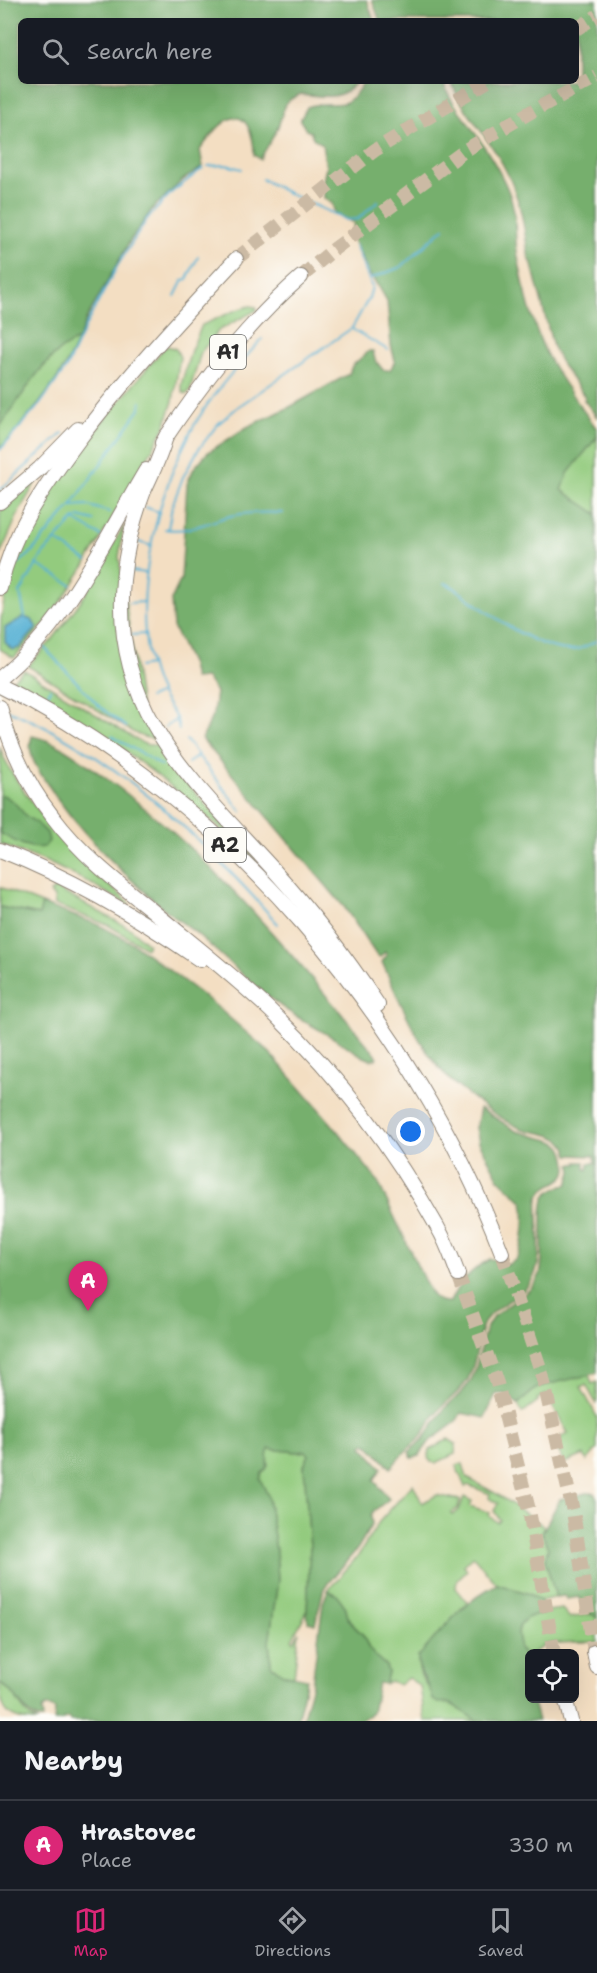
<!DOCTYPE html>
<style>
body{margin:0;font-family:"Shantell Sans",sans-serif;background:#20242c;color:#f1f3f6}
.controls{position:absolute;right:18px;bottom:18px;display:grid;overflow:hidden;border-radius:9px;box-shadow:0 6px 24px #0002}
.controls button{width:54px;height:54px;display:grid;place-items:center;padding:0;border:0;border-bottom:2px solid #363941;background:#171b24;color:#f1f3f6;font:30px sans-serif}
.you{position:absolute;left:411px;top:1132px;width:21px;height:21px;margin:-15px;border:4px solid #fff;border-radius:50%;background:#1a73e8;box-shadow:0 0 0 9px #1a73e833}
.badge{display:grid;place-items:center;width:39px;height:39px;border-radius:50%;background:#db2777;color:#fff;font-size:20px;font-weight:700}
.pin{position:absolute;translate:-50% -50px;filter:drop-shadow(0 2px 3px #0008)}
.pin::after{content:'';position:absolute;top:32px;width:21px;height:18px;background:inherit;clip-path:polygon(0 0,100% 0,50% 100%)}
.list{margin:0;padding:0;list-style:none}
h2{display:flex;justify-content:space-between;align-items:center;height:78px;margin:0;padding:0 24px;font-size:26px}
h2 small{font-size:20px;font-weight:400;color:#9ea1a6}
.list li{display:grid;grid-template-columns:39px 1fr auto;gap:18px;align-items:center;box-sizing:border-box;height:90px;padding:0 24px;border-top:2px solid #363941}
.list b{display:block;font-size:22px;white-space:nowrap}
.list p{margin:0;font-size:20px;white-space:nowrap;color:#9ea1a6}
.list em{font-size:20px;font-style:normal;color:#9ea1a6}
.icon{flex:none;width:33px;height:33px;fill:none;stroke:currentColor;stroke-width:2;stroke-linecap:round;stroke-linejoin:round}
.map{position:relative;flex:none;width:597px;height:1721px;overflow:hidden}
.search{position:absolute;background:#171b24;box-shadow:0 6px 24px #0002;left:18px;right:18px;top:18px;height:66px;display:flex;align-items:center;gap:15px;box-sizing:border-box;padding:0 21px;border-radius:9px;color:#9ea1a6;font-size:22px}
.sheet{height:168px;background:#171b24}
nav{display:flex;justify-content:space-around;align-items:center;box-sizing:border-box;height:84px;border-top:2px solid #363941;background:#171b24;font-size:16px;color:#9ea1a6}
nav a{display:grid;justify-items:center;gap:3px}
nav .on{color:#db2777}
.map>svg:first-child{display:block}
.green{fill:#93cb7e;stroke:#5f7b54;stroke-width:1.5}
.forest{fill:#76af6d;stroke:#506d4c;stroke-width:1.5}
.water{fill:#56b1d4;stroke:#406e80;stroke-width:1.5}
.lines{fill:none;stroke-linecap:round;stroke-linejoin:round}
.stream{stroke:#56b1d4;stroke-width:2}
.motorway-tunnel{stroke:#cbbaa4;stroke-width:14;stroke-dasharray:14 7;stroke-linecap:butt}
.motorway-casing{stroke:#8f8476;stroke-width:16}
.motorway{stroke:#fff;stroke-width:14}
.labels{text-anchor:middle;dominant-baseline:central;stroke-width:4.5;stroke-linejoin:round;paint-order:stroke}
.shield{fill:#fdfcf7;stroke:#6a6a68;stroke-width:1.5}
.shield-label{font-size:20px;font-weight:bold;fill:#2b2b2b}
</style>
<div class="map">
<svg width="597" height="1721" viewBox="0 0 597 1721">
<rect width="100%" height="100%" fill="#fdfcf7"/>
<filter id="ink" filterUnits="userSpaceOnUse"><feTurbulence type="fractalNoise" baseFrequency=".0167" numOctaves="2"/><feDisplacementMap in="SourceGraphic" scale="12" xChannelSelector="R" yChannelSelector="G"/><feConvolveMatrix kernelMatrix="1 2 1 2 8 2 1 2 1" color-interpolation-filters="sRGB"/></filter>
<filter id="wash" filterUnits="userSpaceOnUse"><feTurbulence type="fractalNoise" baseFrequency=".008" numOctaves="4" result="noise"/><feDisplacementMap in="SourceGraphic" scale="24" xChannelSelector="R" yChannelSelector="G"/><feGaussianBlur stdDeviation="1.35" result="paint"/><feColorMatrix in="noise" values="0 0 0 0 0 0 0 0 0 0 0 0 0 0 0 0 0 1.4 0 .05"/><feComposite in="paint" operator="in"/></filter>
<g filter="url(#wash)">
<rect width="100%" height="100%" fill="#f3dec2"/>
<g class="green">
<path d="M 250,306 L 256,307 L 257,310 L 219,330 L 201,352 L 190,390 L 187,394 L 183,393 L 181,385 L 191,350 L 202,325 L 236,310 Z"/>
<path d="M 78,340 C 60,382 30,415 0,449 L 0,426 L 36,375 L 64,345 Z"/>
<path d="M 168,346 L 176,349 L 180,357 L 173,401 L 164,429 L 86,564 L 62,600 L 46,622 L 14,658 L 0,649 L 1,619 L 8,578 L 28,524 L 72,458 L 164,348 Z"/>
<path d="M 597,437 L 597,514 L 562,490 L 568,473 Z"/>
<path d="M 39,477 L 20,510 L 0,555 L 0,512 Z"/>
<path d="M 124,525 L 119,557 L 142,716 L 154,739 L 143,737 L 131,731 L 28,666 L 53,639 L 85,595 Z"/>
<path d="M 24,670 L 140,742 L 148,745 L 158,745 C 198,803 252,850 296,905 C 215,816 119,736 10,682 Z"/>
<path d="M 0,747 C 5,765 17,781 27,795 C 56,837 90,870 129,902 L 128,905 L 88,882 L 47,862 L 0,844 Z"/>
<path d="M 0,887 L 42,904 L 39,915 L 0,907 Z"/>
<path d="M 55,888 L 131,929 L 148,944 L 146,948 L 108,925 L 55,905 L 54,898 L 50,893 Z"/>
<path d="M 589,1375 L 592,1384 L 597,1382 L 597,1405 L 586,1385 L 581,1387 L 597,1417 L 597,1449 L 587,1461 L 584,1455 L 565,1463 L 556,1447 L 560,1438 L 568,1433 L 546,1395 L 537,1399 L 538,1401 L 522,1413 L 518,1404 L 538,1387 L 563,1379 Z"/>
<path d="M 448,1439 L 456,1444 L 455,1454 L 436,1463 L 431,1462 L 428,1458 L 430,1450 Z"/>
<path d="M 268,1449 L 298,1452 L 307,1451 L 309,1455 L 304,1466 L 310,1547 L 307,1611 L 292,1639 L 294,1641 L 299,1632 L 294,1677 L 283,1674 L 271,1665 L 269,1642 L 278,1580 L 276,1551 L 268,1496 L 260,1479 L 262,1473 L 268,1466 L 267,1453 Z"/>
<path d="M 458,1464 L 463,1464 L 467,1478 L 495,1493 L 544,1526 L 542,1533 L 548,1548 L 545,1560 L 556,1597 L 541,1601 L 527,1593 L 497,1584 L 473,1556 L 464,1565 L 467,1570 L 457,1580 L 456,1588 L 468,1603 L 462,1607 L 446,1628 L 418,1657 C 417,1697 454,1700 477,1721 L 425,1721 L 420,1686 L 408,1678 L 399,1685 L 390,1681 L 385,1684 L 388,1672 L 386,1666 L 375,1657 L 369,1649 L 363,1635 L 349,1621 L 345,1606 L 337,1595 L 328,1590 L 358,1556 L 379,1522 L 413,1484 L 422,1503 L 437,1495 L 460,1500 L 458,1508 L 451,1513 L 453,1515 L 459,1510 L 464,1497 L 472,1501 L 470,1506 L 490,1513 L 489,1516 L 497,1522 L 500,1520 L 494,1511 L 498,1503 L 489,1498 L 490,1494 L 468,1485 L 465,1487 L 456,1466 Z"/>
<path d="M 562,1609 L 570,1618 L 591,1614 L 597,1617 L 597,1642 C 581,1642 563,1641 547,1645 C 540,1647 536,1652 530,1654 L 527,1658 L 519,1649 C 520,1642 517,1635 519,1629 C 522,1612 549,1611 562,1609 Z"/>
<path d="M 0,1683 C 17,1690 20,1715 38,1721 C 9,1721 0,1712 0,1683 Z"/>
</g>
<g class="forest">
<path d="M 0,0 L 367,0 L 374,21 L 21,21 L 21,81 L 357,81 C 342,102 323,96 301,94 C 281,102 285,107 279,124 C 275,136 266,148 260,159 L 254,155 C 254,140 248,106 225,122 C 215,128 207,141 200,150 L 203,167 L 184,179 L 153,208 L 130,241 L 87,318 L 78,340 C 42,354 23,397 0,426 Z"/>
<path d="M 372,0 L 597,0 L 597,417 L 584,400 L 585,397 L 562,365 L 553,347 L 531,261 L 529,260 C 524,224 520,195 502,163 C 486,134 462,111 451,81 L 576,81 L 576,21 L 380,21 Z"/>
<path d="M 364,81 L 443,81 C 448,99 461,112 471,127 C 485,147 499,168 508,190 C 519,216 513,233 518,257 C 524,290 533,328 548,357 C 562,383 580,406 597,429 L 597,437 L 568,473 L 562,490 L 597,514 L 597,1373 L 538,1387 L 518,1404 L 504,1394 L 496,1394 L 485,1418 L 461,1413 L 456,1422 L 430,1441 L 419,1456 L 412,1458 L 409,1452 C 413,1448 417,1444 422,1440 C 431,1430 437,1417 446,1407 C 455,1398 464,1392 471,1380 C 481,1362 480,1334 491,1320 C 505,1302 531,1298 540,1274 C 546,1255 537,1203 547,1194 C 552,1189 561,1187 568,1184 L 572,1172 L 571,1164 L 577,1164 L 577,1162 L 585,1162 L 585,1169 L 588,1170 L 589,1163 L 595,1163 L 594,1156 L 569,1155 C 567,1149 566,1144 560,1140 C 549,1132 533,1133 520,1128 C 500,1119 480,1104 462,1090 C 423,1060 402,1006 382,962 L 387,955 L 385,952 L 380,957 L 377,956 L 345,908 L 202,739 L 213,714 L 216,692 L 206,678 L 194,679 L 191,665 L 173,627 L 171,600 L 181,579 L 187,484 L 194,468 L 207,453 L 247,427 L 288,408 L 349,374 L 352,366 L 369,351 L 373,351 L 375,360 L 383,370 L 390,370 L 395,361 L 391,345 L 387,301 L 379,287 L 371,277 L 351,236 L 354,223 L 335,214 L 332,203 L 324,198 L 323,181 L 326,167 L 322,144 L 313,138 L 311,132 L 306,130 L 300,120 L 307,107 C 337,97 344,117 364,81 Z"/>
<path d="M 32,736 C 59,741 81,760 103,776 C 213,855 291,954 377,1056 L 376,1059 L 371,1060 L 362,1056 C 339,1040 315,1028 291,1013 C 257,991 228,960 197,934 C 185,924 172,916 161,906 C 118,869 77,830 46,782 C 37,768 26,754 32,736 Z"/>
<path d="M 3,795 L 13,801 L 27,817 L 37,823 L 47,833 L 49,841 L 44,847 C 28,850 14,841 0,833 L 0,796 Z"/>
<path d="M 42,904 L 99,925 L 134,944 L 209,1000 L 269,1052 L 331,1123 L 377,1180 L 426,1284 C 432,1296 436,1303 450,1302 C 458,1284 472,1269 490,1259 L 498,1260 L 507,1265 C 510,1263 513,1262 515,1260 C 524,1251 526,1214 523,1202 L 499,1179 L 479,1142 L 476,1128 L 480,1108 L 516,1131 L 553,1141 C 560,1144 563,1147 565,1154 C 575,1189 546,1176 538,1199 C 537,1205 538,1212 538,1217 C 539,1237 542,1258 534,1276 C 526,1296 500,1302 487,1318 C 477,1330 478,1362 468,1379 C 460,1393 447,1400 437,1412 C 430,1420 426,1432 419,1439 C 408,1448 400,1456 391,1468 L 366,1443 L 362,1446 L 382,1468 L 374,1480 L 389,1499 L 374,1511 L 371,1516 L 372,1524 L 358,1548 L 324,1588 L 315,1624 L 308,1622 L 307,1611 L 310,1547 L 304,1466 L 309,1455 L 306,1451 L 298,1452 L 269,1449 C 264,1458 272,1468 262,1473 L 260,1479 L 268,1496 L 276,1551 L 278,1580 L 269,1642 L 271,1665 L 283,1674 L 307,1679 L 297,1721 L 70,1721 L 68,1718 L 61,1721 L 54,1721 L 55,1710 L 51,1707 L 45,1707 L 42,1710 L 43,1719 C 26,1721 15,1689 0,1683 L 0,907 L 39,915 Z"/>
<path d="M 591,1492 L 595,1494 L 597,1499 L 597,1617 L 592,1615 L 579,1597 L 567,1599 L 565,1596 L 556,1597 L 545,1560 L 548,1548 L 542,1533 L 560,1499 Z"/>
<path d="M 497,1584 L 527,1593 L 541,1601 L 545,1612 C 534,1615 518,1618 518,1633 C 519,1639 520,1643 519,1649 L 527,1658 L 530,1698 L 532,1699 L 538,1721 C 527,1721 484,1721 476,1720 C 463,1714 454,1700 439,1703 L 433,1700 C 431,1684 417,1674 418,1657 C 442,1630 464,1601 497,1584 Z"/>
<path d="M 328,1590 L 337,1595 L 345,1606 L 349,1621 L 363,1635 L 369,1649 L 375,1656 L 386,1666 L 388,1672 L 385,1684 L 378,1683 L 372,1713 L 359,1721 L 302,1721 L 312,1684 L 323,1603 Z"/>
</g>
<path class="water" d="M 23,617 L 32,620 L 37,628 L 19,648 L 12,650 L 5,642 L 5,628 Z"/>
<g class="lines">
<g class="stream">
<path d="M 208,166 L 226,165 L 242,169"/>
<path d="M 262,179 L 286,192 L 347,220 L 358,219 L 378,201"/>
<path d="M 370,279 L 401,267 L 444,228"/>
<path d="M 175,296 L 183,280 L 187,279 L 198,257"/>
<path d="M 352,329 L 388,350"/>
<path d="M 0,450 L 41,403 L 66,368 L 88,321 L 118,265 L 147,219 L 171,193 L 203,168"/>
<path d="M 0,490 L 63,433"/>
<path d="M 71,506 L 86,505 L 109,512"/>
<path d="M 145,507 L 159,512"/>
<path d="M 74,520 L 101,536"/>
<path d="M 165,529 C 188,533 208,522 230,516 C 248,512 265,512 283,513"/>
<path d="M 168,529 L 172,506 L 183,477 L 198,450 L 218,424 L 239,406 L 352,328 L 369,298 L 372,287 L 355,245"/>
<path d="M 55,540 L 87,561"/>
<path d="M 135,541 L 152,546"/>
<path d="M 36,564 L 72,585"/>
<path d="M 16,565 L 29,555 L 71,506 L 140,409 L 141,402"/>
<path d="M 131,571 L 146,573"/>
<path d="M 445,583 L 453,587 C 481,607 543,658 579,649 C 585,647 591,644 596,641"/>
<path d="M 129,603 L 144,602"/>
<path d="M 25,617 L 20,593 L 43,554 L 74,520 L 79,517 L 94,521"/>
<path d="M 132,635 L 144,634"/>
<path d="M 42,645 L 99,706 L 126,727"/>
<path d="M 139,667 L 150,665"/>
<path d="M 47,696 L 50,689"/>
<path d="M 149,698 L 161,693"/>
<path d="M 5,709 C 112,751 203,839 278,924"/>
<path d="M 165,727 L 177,719"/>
<path d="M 179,730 C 178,716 167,706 161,694 C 154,680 150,666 147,650 C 136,582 158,494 190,433 C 208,398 236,368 262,339"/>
<path d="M 112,736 L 162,766"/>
<path d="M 186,740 L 242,812"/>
<path d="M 188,763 L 198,756"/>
</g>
</g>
</g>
<g filter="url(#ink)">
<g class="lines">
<g class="motorway-tunnel">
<path d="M 576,29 L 597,16"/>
<path d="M 236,259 L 375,150 L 488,81"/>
<path d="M 301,277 L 333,250 L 467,149 L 534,110 L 597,77"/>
<path d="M 502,1253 L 542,1374 L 573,1511 L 594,1652"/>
<path d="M 458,1274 L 497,1383 L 529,1510 L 554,1654"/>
</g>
<g class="motorway-casing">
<g id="motorway">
<path d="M 166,436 C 161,456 152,473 144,491 C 133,520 126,549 123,580 C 111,711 193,781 272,868 C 311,911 346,957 378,1005"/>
<path d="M 162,443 C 202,383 246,325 301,277"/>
<path d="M 0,502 L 40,468 L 78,429"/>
<path d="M 0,588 C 12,531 44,487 78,441 C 126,377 181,318 236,259"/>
<path d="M 0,678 C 67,624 103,542 146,470"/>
<path d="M 0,686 C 226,796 413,1020 502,1253"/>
<path d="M 0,707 C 10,748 27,784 53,817 C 79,852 114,880 148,907 C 191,943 236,977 276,1016 C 340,1078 395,1151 438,1228 C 447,1243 452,1259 458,1274"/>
<path d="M 0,850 C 71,878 137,916 200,960"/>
<path d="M 594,1652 L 597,1667"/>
<path d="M 565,1698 L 571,1721"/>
</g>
</g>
<use href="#motorway" class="motorway"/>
</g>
</g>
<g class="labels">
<g class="shield">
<rect x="210" y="335" width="36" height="34" rx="4.5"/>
<rect x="204" y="828" width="42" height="34" rx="4.5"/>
</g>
<g class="shield-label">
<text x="228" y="352">A1</text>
<text x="225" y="845">A2</text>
</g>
</g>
</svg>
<div class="controls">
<button><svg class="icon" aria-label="locate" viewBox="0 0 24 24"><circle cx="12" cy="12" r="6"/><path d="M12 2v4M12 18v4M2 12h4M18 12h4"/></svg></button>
</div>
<div class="you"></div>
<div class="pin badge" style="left:88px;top:1311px">A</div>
<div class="search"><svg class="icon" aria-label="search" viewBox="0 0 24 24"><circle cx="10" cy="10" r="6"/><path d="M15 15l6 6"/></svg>Search here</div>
</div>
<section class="sheet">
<h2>Nearby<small></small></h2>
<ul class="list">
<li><span class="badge">A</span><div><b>Hrastovec</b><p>Place</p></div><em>330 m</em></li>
</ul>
</section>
<nav>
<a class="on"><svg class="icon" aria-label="map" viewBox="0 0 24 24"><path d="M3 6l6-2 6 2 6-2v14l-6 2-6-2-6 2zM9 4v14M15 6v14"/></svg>Map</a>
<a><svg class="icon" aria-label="directions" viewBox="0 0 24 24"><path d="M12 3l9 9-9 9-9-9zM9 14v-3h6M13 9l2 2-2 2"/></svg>Directions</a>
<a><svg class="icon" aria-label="saved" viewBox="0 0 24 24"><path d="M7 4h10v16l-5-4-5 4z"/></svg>Saved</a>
</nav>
